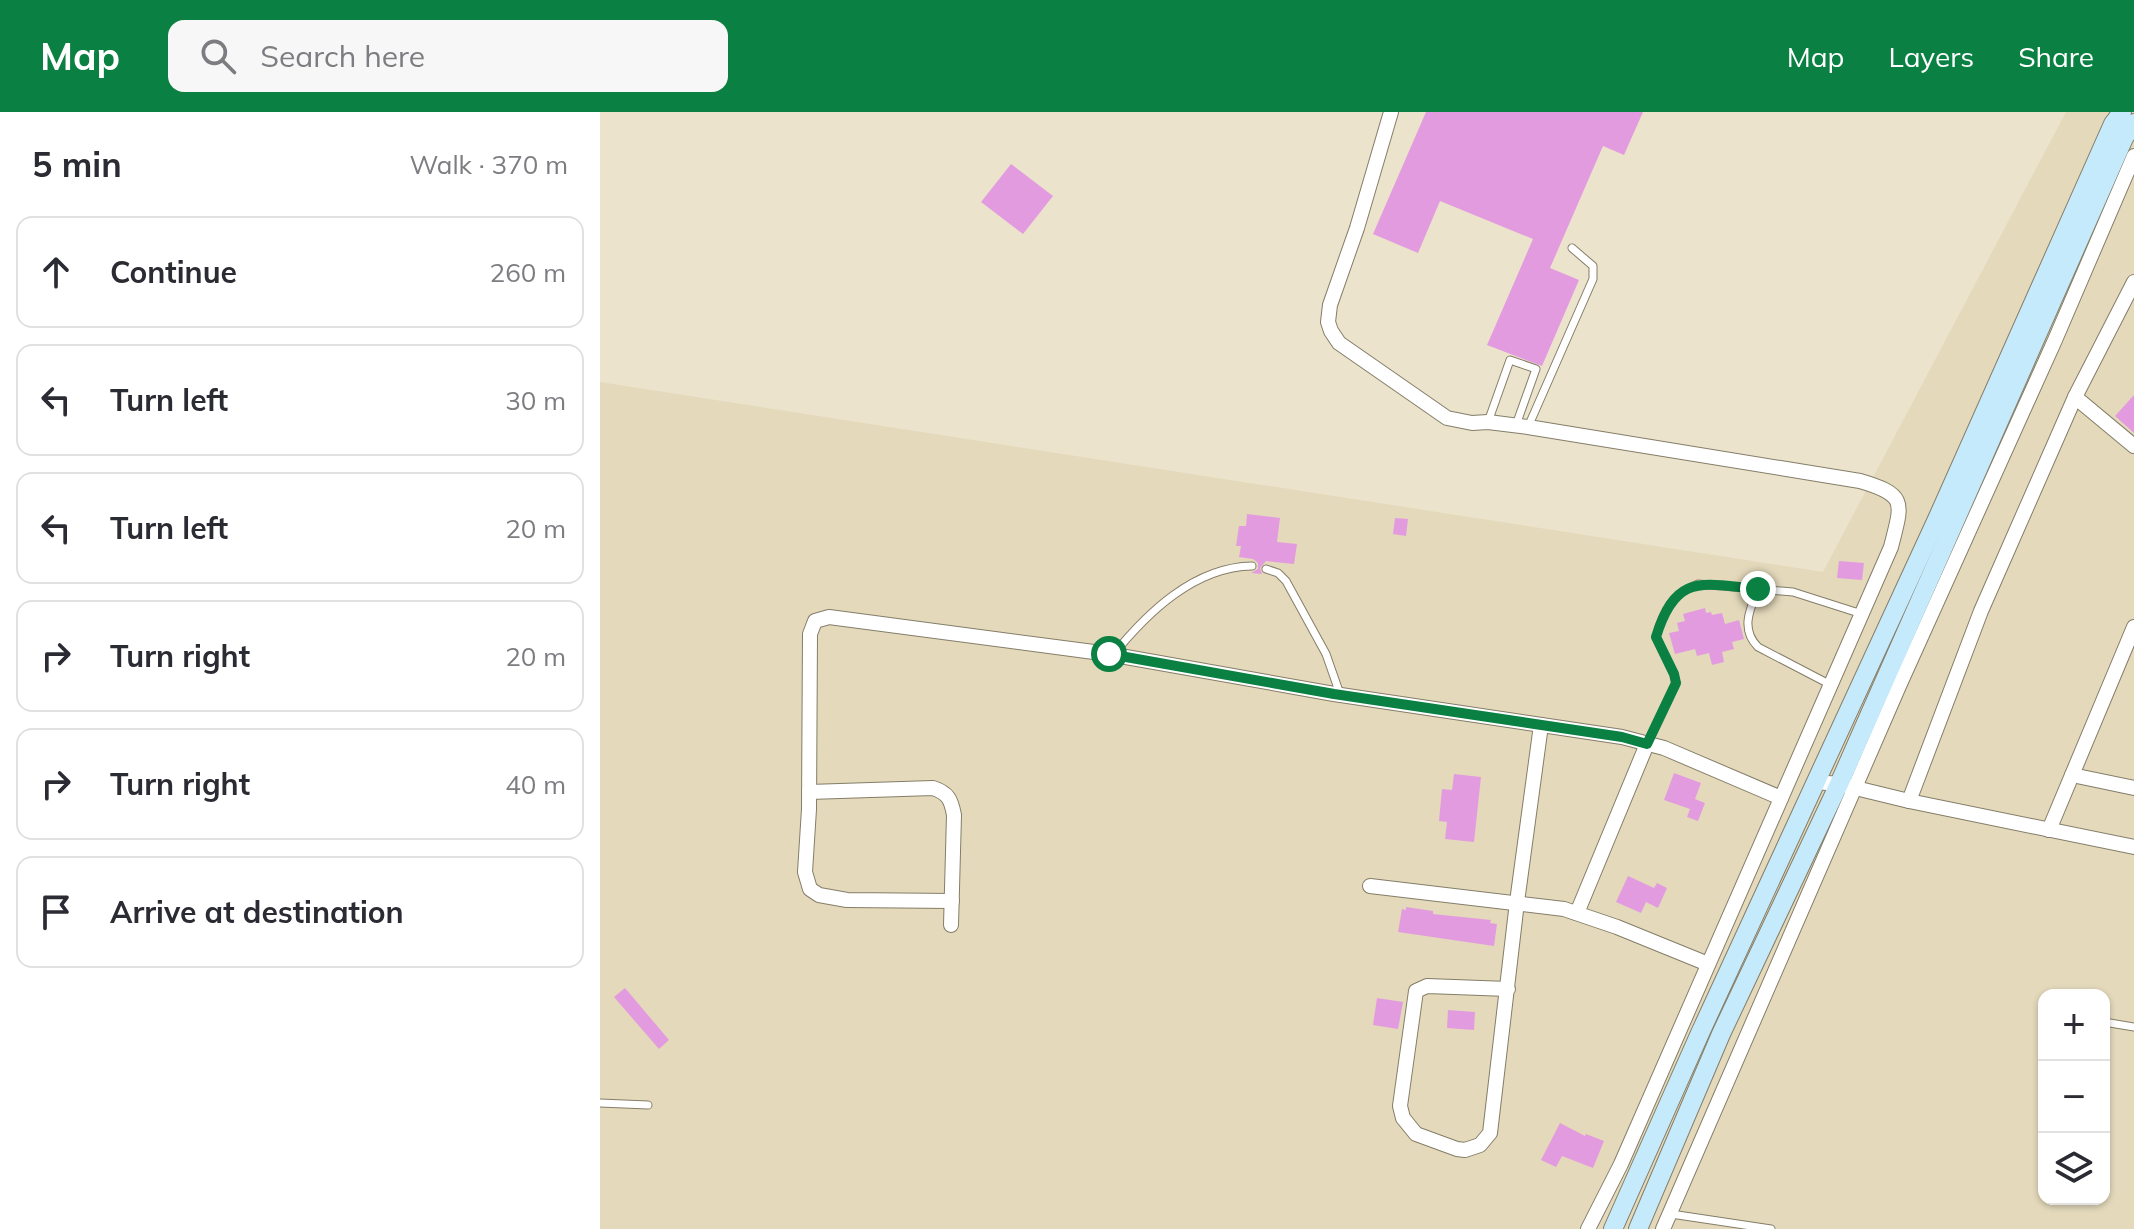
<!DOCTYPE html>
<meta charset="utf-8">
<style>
body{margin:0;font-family:Mulish,sans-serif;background:#f7f7f7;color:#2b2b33}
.controls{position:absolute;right:24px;bottom:24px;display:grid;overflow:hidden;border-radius:16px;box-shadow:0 2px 6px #0004}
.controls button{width:72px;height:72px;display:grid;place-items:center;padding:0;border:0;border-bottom:2px solid #e1e1e2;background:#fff;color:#2b2b33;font:40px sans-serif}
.stop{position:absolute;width:24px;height:24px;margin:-18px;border:6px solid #0b8043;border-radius:50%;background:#fff}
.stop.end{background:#0b8043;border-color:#fff;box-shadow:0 2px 8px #0008}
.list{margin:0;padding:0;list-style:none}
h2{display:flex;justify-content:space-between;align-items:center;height:104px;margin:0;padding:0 32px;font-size:34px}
h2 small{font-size:26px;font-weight:400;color:#7c7c81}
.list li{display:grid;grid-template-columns:52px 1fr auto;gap:24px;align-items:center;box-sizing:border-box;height:112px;margin:0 16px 16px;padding:0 16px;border:2px solid #e1e1e2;border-radius:16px}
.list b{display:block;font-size:30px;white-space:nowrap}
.list em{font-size:26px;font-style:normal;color:#7c7c81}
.icon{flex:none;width:44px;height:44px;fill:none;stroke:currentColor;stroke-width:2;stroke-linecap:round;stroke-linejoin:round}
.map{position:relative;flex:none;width:1534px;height:1117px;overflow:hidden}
header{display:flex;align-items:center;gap:48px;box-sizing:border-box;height:112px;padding:0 40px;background:#0b8043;color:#fff}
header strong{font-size:38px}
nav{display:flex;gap:44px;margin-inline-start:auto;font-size:28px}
.search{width:560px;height:72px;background:#f7f7f7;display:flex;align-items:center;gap:20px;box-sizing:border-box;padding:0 28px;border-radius:16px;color:#7c7c81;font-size:30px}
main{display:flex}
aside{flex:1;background:#fff}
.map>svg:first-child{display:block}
.built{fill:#e4d9bb;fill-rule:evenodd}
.building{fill:#e39be0}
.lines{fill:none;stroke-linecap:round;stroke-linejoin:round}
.lane-casing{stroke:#847d68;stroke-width:9}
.street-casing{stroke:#847d68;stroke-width:16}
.secondary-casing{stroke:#847d68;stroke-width:20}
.lane{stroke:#fff;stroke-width:7}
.street{stroke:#fff;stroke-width:14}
.secondary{stroke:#c5eafc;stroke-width:18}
.route{stroke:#0b8043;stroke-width:10}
</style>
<header>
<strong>Map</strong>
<div class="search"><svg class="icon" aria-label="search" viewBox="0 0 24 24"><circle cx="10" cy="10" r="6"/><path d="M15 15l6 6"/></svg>Search here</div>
<nav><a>Map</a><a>Layers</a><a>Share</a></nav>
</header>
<main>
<aside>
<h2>5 min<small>Walk · 370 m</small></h2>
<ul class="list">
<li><svg class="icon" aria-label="ahead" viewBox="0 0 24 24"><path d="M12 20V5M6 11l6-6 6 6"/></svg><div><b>Continue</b></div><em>260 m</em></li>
<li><svg class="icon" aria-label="left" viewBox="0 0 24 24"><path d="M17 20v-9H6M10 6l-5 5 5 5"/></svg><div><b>Turn left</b></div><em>30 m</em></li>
<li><svg class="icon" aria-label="left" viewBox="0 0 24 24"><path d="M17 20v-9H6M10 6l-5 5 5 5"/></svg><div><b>Turn left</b></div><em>20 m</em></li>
<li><svg class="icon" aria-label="right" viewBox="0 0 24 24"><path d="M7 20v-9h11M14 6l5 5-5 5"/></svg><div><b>Turn right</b></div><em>20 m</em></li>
<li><svg class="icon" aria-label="right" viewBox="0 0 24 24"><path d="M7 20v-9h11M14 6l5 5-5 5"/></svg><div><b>Turn right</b></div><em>40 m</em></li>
<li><svg class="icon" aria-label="arrive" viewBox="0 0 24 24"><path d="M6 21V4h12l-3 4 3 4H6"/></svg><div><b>Arrive at destination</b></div></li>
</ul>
</aside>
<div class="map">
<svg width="1534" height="1117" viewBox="0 0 1534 1117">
<rect width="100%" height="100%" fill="#ebe3cc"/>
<path class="built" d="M 1466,0 L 1534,0 L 1534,1117 L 0,1117 L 0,270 L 1223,460 ZM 1444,883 L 1504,883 L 1504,1087 L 1444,1087 Z"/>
<g class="building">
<path d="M 826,0 L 1043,0 L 1024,43 L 1003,34 L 950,156 L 979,168 L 942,254 L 887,233 L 933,127 L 840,89 L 818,141 L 773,122 Z"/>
<path d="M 411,52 L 453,84 L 423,122 L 381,90 Z"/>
<path d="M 1534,283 L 1534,321 L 1515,304 Z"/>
<path d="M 647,402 L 680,406 L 677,430 L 697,432 L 694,452 L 666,449 L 660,456 L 662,462 L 651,461 L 658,457 L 658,451 L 653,447 L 639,445 L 641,434 L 636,434 L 639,414 L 646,414 Z"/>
<path d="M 795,406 L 808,407 L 806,424 L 793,422 Z"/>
<path d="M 1239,449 L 1264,451 L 1262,468 L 1237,466 Z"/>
<path d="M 1105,496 L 1106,501 L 1111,500 L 1112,503 L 1122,501 L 1125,512 L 1139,508 L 1144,527 L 1132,530 L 1134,537 L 1122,540 L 1124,550 L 1112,553 L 1109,541 L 1097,544 L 1095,537 L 1075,542 L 1069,521 L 1079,519 L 1077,511 L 1085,509 L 1083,502 Z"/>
<path d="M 1074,661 L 1101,671 L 1095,687 L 1105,691 L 1098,709 L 1087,705 L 1090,697 L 1064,688 Z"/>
<path d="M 854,662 L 881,665 L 874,730 L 845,727 L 847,710 L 839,709 L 842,677 L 852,678 Z"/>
<path d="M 1028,764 L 1054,776 L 1057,771 L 1067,776 L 1058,796 L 1046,790 L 1041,801 L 1016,790 Z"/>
<path d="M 806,795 L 833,799 L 833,802 L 891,808 L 890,811 L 897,812 L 894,834 L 798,820 L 802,797 L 806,798 Z"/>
<path d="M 25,876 L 69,928 L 59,937 L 14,885 Z"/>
<path d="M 777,886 L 803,890 L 798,917 L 773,913 Z"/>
<path d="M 848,898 L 875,900 L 874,918 L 847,916 Z"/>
<path d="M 960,1011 L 985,1024 L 986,1022 L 1004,1029 L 993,1056 L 962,1044 L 956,1055 L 941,1048 Z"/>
</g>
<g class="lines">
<g class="lane-casing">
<g id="lane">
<path d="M 888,310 L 910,248 L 936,257 L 916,313"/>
<path d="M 928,315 L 993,167 L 993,154 L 972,136"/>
<path d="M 666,457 L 678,461 L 686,469 L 726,542 L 740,582"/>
<path d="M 1158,477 C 1150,497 1140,517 1158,535 L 1231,573"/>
<path d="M 513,543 C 547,501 594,455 652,454"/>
<path d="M 1047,632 L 1076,571 L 1074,562 L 1056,525 C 1063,500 1073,481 1098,472 L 1193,480 L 1262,502"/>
<path d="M 1504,910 L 1534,915"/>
<path d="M 0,991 L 48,993"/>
<path d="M 1071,1102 L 1171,1117"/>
</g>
</g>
<g class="street-casing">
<g id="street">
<path d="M 791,0 L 757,116 L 730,193 L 728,210 L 731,219 L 739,231 L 847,306 L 872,311 L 888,310 L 928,315 L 1260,369 C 1308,383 1302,391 1291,435 L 1021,1052 L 988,1117"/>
<path d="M 1475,285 L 1534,334"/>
<path d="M 1472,663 L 1534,676"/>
<path d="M 1215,670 L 1239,672 L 1309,689 L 1534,735"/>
<path d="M 209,680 L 333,676 C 348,681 351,687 354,703 L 351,813"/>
<path d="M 1309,689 L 1381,499 L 1475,285 L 1534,170"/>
<path d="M 1449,718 L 1534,515"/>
<path d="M 770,774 L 964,797 L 1017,815 L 1108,852"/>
<path d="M 352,789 L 247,788 L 219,783 L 210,777 L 205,760 L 209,697 L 210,522 L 215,509 L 229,505 L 509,542 L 734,582 L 1022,625 L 1064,636 L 1181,686"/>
<path d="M 977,801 L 1047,632"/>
<path d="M 908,877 L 827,874 L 816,879 L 800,994 L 803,1006 L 816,1022 L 857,1037 L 865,1038 L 880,1033 L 890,1021 L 917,790 L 941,613"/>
<path d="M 1063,1117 L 1299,574 L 1455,228 L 1534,44"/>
</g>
</g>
<g class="secondary-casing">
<g id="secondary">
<path d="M 1013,1117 L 1101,919 L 1338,405 L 1513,12 L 1522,0"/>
<path d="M 1038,1117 L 1121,922 L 1239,672 L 1524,26 L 1534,11"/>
</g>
</g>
<use href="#lane" class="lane"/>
<use href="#street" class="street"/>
<use href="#secondary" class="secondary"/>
</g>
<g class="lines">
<path class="route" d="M 509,542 L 734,582 L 1022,625 L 1047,632 L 1076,571 L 1074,562 L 1056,525 C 1076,460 1102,472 1158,477"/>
</g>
</svg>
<div class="controls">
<button>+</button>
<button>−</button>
<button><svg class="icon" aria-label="layers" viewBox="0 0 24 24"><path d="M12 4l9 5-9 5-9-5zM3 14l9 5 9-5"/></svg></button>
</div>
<div class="stop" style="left:509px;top:542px"></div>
<div class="stop end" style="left:1158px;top:477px"></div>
</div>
</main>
